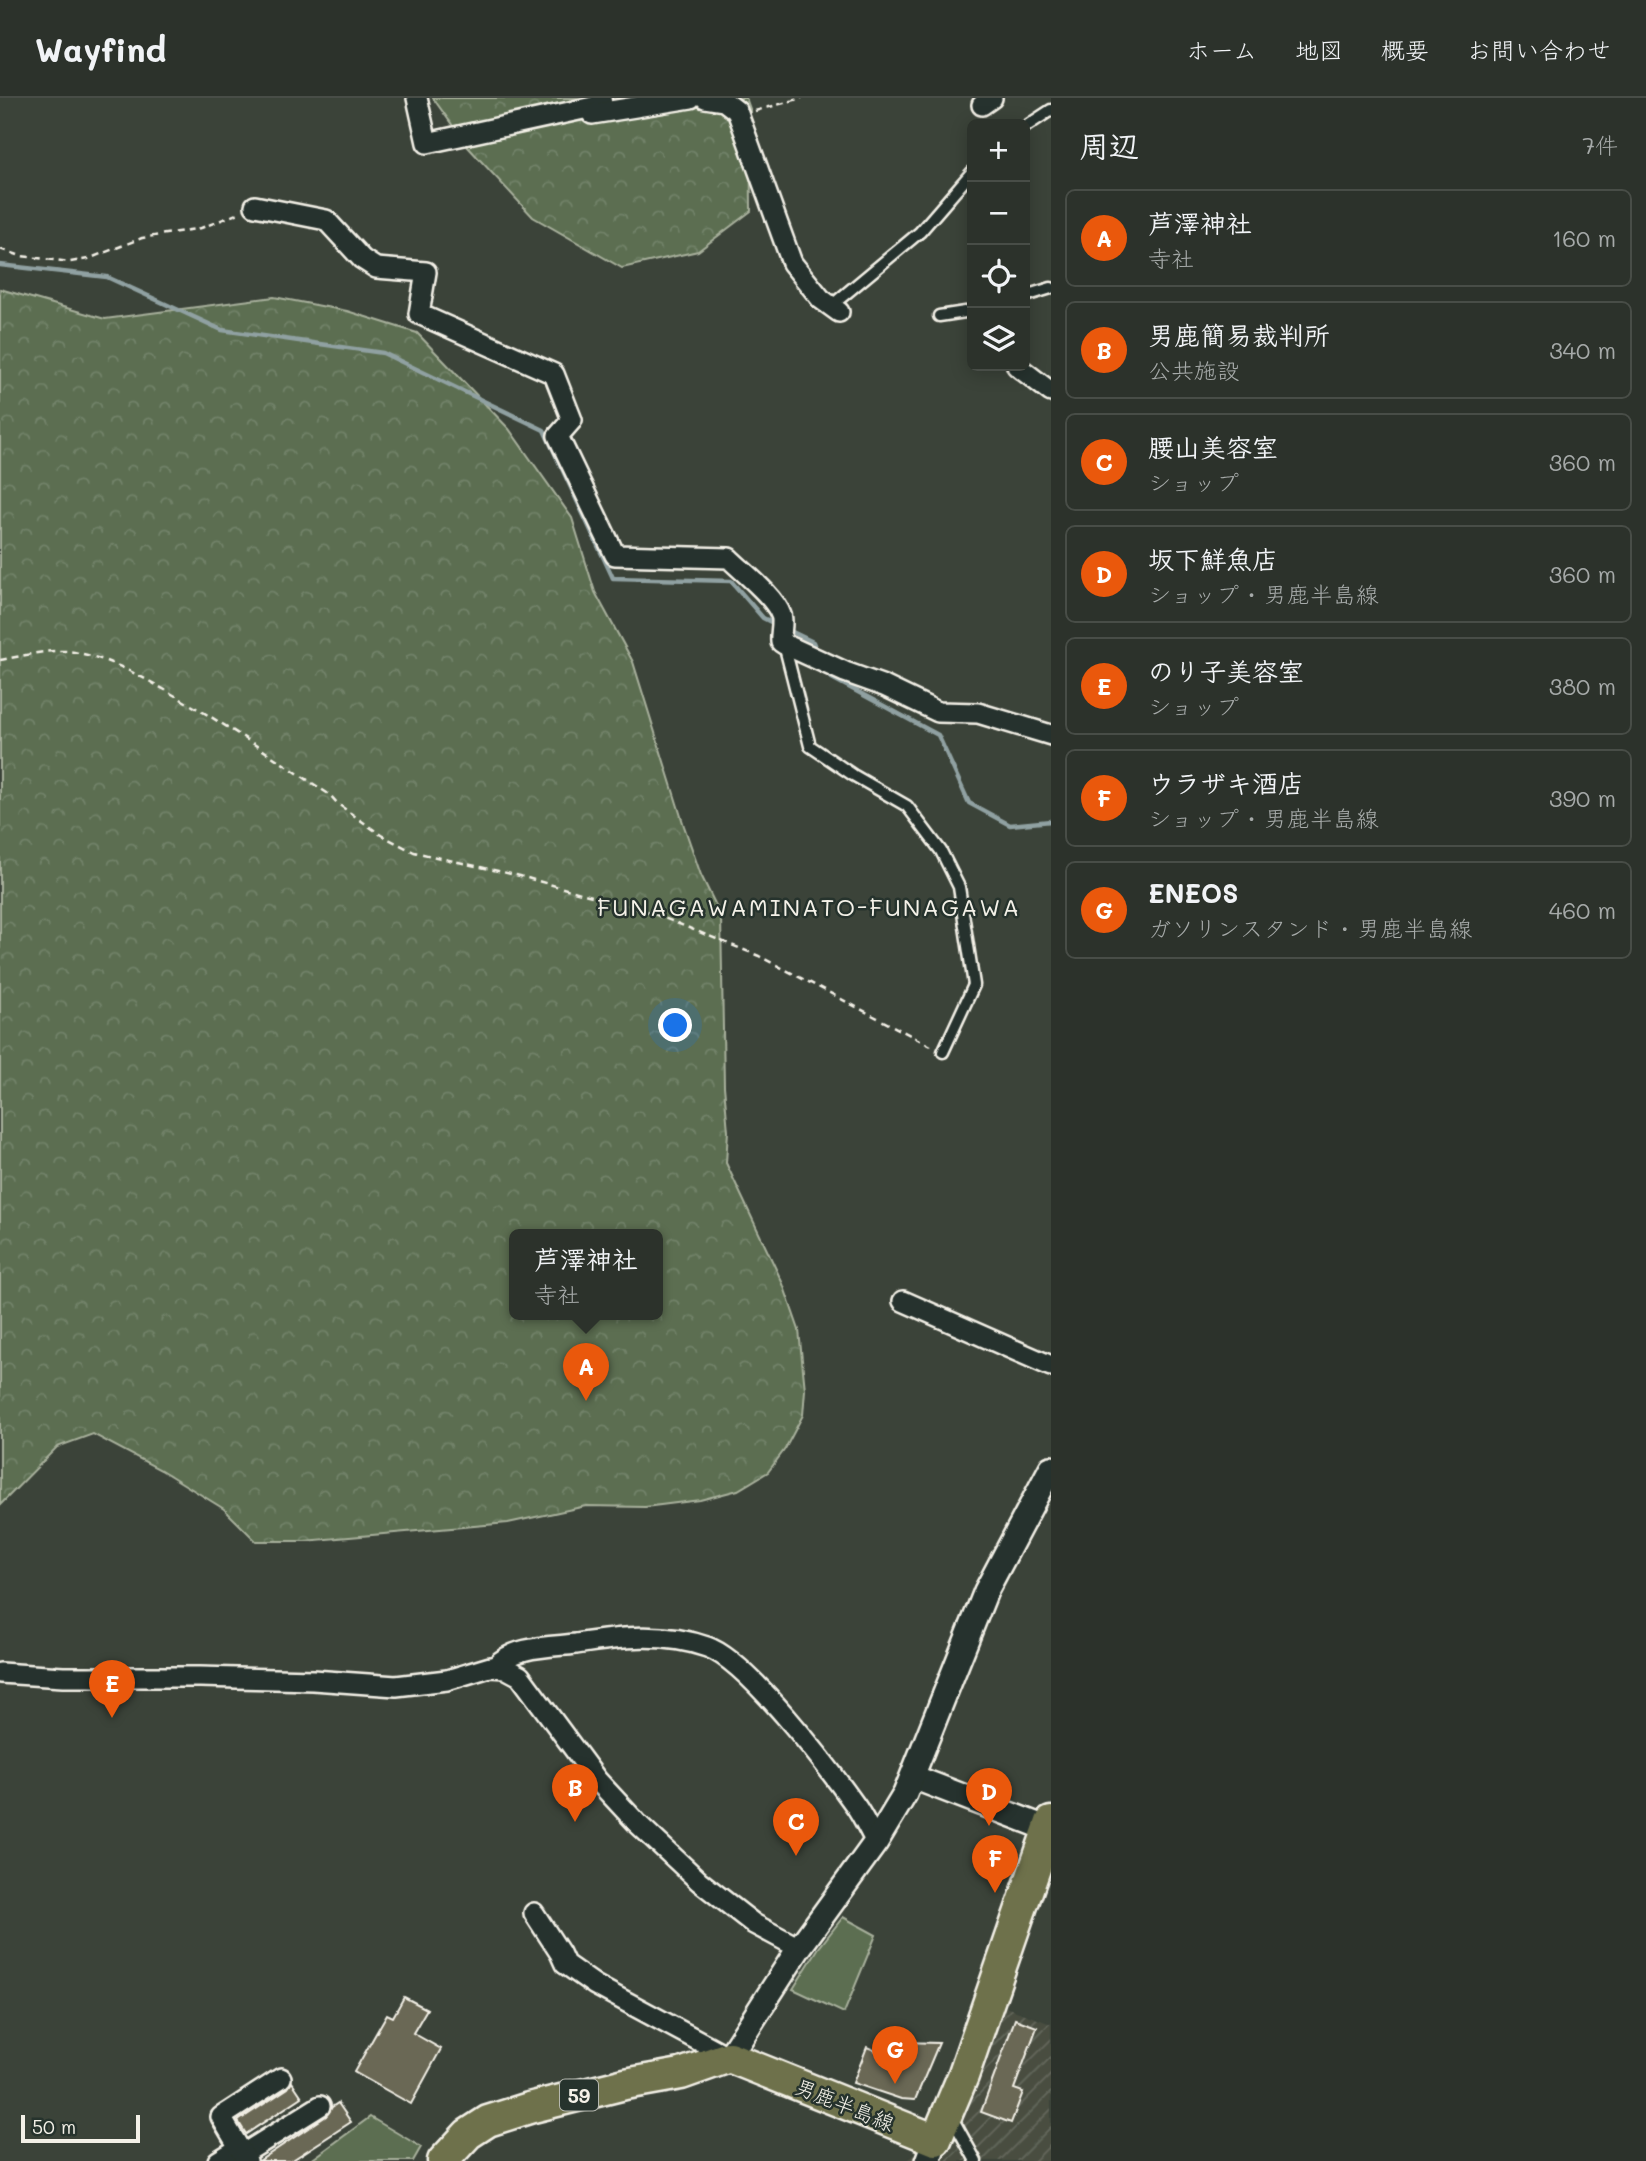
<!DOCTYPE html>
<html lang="ja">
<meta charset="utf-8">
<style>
body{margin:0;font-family:Mali,"Klee One",sans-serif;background:#383e37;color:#f1f3f6}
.controls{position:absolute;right:21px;top:21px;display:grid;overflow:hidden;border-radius:10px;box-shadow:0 4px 18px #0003}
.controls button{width:63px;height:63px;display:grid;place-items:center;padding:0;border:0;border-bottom:2px solid #484d47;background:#2c322b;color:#f1f3f6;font:35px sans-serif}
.scale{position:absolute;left:21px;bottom:18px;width:119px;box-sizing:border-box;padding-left:7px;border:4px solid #f4f1e8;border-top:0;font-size:19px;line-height:24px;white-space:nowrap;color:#f4f1e8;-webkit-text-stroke:5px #26332d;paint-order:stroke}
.you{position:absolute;left:676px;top:928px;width:24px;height:24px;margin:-18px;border:5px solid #fff;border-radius:50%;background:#1a73e8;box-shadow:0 0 0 10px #1a73e833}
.badge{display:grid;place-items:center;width:46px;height:46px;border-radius:50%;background:#ea580c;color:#fff;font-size:23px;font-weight:700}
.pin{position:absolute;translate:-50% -58px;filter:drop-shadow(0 2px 4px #0008)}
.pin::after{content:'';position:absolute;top:37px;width:24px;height:21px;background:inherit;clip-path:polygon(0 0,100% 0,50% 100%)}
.popup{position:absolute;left:509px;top:1131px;width:154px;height:91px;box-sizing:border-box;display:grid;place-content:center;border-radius:10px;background:#2c322b;filter:drop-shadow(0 2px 5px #0005);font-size:23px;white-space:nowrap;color:#a6aaa9}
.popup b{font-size:26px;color:#f1f3f6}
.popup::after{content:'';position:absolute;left:50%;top:100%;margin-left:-14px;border:14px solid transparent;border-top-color:#2c322b}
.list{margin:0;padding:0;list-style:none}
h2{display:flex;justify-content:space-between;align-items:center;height:91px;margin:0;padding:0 28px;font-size:30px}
h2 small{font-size:23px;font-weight:400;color:#a6aaa9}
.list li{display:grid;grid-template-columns:46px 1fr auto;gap:21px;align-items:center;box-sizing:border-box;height:98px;margin:0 14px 14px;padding:0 14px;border:2px solid #484d47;border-radius:10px}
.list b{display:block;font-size:26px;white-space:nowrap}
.list p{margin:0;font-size:23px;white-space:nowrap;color:#a6aaa9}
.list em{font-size:23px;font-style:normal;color:#a6aaa9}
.icon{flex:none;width:38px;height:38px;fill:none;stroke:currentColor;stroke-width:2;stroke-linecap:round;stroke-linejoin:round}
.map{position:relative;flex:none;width:1051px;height:2063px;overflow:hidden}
header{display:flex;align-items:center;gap:42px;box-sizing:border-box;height:98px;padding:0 35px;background:#2c322b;border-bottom:2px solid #484d47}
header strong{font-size:33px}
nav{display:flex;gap:38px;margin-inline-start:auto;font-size:24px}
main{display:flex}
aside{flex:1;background:#2c322b}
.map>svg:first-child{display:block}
.industrial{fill:url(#industrial-furrows)}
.forest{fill:url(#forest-crowns);stroke:#a8b09c;stroke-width:2;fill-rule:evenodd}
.green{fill:#5b6e51;stroke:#a8b09c;stroke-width:2}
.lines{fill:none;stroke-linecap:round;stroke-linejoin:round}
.stream{stroke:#90a1a2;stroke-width:4.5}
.building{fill:#6b6854;stroke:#f4f1e8;stroke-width:2}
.service-casing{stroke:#f4f1e8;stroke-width:15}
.minor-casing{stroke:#f4f1e8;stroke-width:24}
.tertiary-casing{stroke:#f4f1e8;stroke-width:28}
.primary-casing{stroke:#f4f1e8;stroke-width:35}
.path{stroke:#f4f1e8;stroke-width:2.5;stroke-dasharray:7 5;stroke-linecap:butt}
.service{stroke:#26332d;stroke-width:10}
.minor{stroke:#26332d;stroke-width:19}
.tertiary{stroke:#26332d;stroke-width:23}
.primary{stroke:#6e714b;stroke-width:30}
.labels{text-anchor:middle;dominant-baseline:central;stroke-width:5;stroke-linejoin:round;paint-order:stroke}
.shield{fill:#26332d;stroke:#b6b8b0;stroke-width:2}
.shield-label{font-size:19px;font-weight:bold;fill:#f4f1e8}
.street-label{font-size:21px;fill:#f4f1e8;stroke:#26332d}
.quarter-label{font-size:24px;letter-spacing:2px;fill:#f4f1e8;stroke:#26332d}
</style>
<header>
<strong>Wayfind</strong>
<nav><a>ホーム</a><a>地図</a><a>概要</a><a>お問い合わせ</a></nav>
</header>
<main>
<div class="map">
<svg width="1051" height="2063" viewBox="0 0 1051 2063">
<defs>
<pattern id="industrial-furrows" width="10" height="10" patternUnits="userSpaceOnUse" patternTransform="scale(1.75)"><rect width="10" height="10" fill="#494e41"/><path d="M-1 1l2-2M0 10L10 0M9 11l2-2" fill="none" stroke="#64685c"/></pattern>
<pattern id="forest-crowns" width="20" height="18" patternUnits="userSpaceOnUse" patternTransform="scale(1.75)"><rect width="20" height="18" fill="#5b6e51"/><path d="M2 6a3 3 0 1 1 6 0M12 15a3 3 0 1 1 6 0" fill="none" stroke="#73836a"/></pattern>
</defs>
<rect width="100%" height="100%" fill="#3b4339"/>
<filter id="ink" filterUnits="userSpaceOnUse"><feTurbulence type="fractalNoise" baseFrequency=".0143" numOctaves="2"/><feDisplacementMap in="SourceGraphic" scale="14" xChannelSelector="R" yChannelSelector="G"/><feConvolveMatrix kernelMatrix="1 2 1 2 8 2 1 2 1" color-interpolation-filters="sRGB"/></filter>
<g filter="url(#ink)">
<path class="industrial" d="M 1003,1908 L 1051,1926 L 1051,2063 L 907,2063 L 966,2014 Z"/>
<g class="forest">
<path d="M 433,0 L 746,0 L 750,11 L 751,113 L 698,153 L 622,170 L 533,119 L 468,49 Z"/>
<path d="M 0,191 L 105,221 L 274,199 L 347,213 L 417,235 L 509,331 L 572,420 L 595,494 L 633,564 L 684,728 L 701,777 L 721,818 L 724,988 L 728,1033 L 726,1065 L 783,1186 L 799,1232 L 805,1292 L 803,1317 L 785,1351 L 768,1374 L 738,1392 L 700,1402 L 645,1409 L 586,1408 L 508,1425 L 304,1443 L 256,1443 L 224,1411 L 161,1372 L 93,1336 L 57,1349 L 0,1407 ZM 514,1137 L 658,1137 L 658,1217 L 514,1217 Z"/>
</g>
<g class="green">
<path d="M 843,1819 L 876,1837 L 844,1915 L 793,1891 L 818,1851 Z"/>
<path d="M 370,2019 L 421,2049 L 413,2063 L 310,2063 Z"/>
</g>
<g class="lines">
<g class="stream">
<path d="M 0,167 L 107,179 L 222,232 L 383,255 L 544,332 L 613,480 L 731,483 L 763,520 L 775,526"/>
<path d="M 786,531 L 813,544 L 817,554"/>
<path d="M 827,574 L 830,579 L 938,637 L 969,705 L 1010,727 L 1051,723"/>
</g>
</g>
<g class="building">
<path d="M 404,1899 L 427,1911 L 413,1935 L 441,1951 L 411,2006 L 354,1974 L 387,1916 L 393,1919 Z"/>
<path d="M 1015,1921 L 1037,1929 L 1014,1991 L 1023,1994 L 1011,2025 L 981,2014 Z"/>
<path d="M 900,1944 L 939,1945 L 915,2002 L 901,2001 L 853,1985 L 867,1949 L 893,1960 Z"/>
<path d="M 292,1984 L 302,1999 L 246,2036 L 238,2023 L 288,1990 Z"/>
<path d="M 338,2005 L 351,2024 L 291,2063 L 259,2063 L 326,2018 L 332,2009 Z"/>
</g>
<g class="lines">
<g class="service-casing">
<g id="service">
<path d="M 1025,29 L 1051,12"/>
<path d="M 1025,198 L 1051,190"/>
<path d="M 831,208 L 920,134 L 972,74"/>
<path d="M 939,218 L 972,213"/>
<path d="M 784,546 L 810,648 L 853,677 L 907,708 L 941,753 L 959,789 L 974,887 L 943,954"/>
<path d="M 951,2018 L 976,2063"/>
</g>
</g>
<g class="minor-casing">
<g id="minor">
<path d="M 417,0 L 427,45 L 602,7 L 601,0"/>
<path d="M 705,0 L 724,3 L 737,13 L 792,165 L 821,201 L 839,214"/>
<path d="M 982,7 L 992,0"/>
<path d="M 592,16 L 691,0"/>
<path d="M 255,108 L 326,122 L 362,161 L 376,170 L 426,174 L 419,216 L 554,276 L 572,322 L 558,338 L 615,457 L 729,460 C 743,474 775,499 781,517 C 784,524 780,535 781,544 L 784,546 L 845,574 L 884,588 L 938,614 L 978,615 L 1051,637"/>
<path d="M 1017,268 L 1051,294"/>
<path d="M 903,1203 L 1051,1268"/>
<path d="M 496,1568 C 513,1548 551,1549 576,1546 C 620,1539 665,1534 707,1549 C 748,1563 828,1669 855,1707 C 863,1718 869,1732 876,1744"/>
<path d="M 0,1575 L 63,1579 L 200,1579 L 313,1582 L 396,1588 L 447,1582 L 490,1569 L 505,1570 L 520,1578 L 597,1682 L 637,1725 L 699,1783 L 754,1826 L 799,1850"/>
<path d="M 534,1815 L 560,1855 L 565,1866 L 595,1887 L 729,1959"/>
<path d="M 243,2056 L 320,2008"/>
<path d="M 218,2063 L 239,2050"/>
<path d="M 247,2063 L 221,2019 L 281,1980"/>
</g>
</g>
<g class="tertiary-casing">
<g id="tertiary">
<path d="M 913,1679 L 1051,1732"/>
<path d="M 729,1959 L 799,1850 L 876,1744 L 905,1696 L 986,1493 L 1051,1370"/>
<path d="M 928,2063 L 936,2042"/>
</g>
</g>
<g class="primary-casing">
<path id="primary" d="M 443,2063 L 468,2036 L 488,2023 L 529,2010 L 625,1986 L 681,1976 L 729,1959 L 936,2042 L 963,1978 L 1051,1724"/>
</g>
<g class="path">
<path d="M 755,13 L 802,0"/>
<path d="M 0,151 L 21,158 L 70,164 L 88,161 L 142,140 L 201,130 L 239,115"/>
<path d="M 0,562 C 24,558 50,550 74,554 C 110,561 141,578 172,596 C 227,627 278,662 330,697 L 338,706 L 381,737 L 414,754 L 520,778 L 649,814 L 759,858 L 931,948"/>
</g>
<use href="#service" class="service"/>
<use href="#minor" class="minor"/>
<use href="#tertiary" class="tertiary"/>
<use href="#primary" class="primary"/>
</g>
</g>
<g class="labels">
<rect class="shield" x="560" y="1981.5" width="38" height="31" rx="5"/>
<g class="shield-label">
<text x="579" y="1997">59</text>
</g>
<g class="street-label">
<text transform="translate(845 2006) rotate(22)">男鹿半島線</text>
</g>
<g class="quarter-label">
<text x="809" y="808">FUNAGAWAMINATO-FUNAGAWA</text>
</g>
</g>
</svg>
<div class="controls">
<button>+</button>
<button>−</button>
<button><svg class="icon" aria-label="locate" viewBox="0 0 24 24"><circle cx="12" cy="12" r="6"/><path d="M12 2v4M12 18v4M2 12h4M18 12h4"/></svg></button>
<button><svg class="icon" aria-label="layers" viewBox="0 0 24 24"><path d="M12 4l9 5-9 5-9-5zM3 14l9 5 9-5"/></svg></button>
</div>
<div class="scale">50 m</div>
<div class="you"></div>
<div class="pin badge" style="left:586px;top:1303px">A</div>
<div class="popup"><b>芦澤神社</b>寺社</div>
<div class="pin badge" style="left:575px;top:1724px">B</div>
<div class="pin badge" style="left:796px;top:1758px">C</div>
<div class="pin badge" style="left:989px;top:1728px">D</div>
<div class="pin badge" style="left:112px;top:1620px">E</div>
<div class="pin badge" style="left:995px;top:1795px">F</div>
<div class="pin badge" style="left:895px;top:1986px">G</div>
</div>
<aside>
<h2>周辺<small>7件</small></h2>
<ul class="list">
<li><span class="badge">A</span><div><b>芦澤神社</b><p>寺社</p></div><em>160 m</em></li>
<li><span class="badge">B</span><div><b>男鹿簡易裁判所</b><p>公共施設</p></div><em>340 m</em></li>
<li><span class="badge">C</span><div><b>腰山美容室</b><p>ショップ</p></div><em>360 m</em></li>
<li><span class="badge">D</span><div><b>坂下鮮魚店</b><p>ショップ · 男鹿半島線</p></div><em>360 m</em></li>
<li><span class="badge">E</span><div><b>のり子美容室</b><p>ショップ</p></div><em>380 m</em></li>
<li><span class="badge">F</span><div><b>ウラザキ酒店</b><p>ショップ · 男鹿半島線</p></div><em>390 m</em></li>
<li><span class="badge">G</span><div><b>ENEOS</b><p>ガソリンスタンド · 男鹿半島線</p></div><em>460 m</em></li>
</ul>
</aside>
</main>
